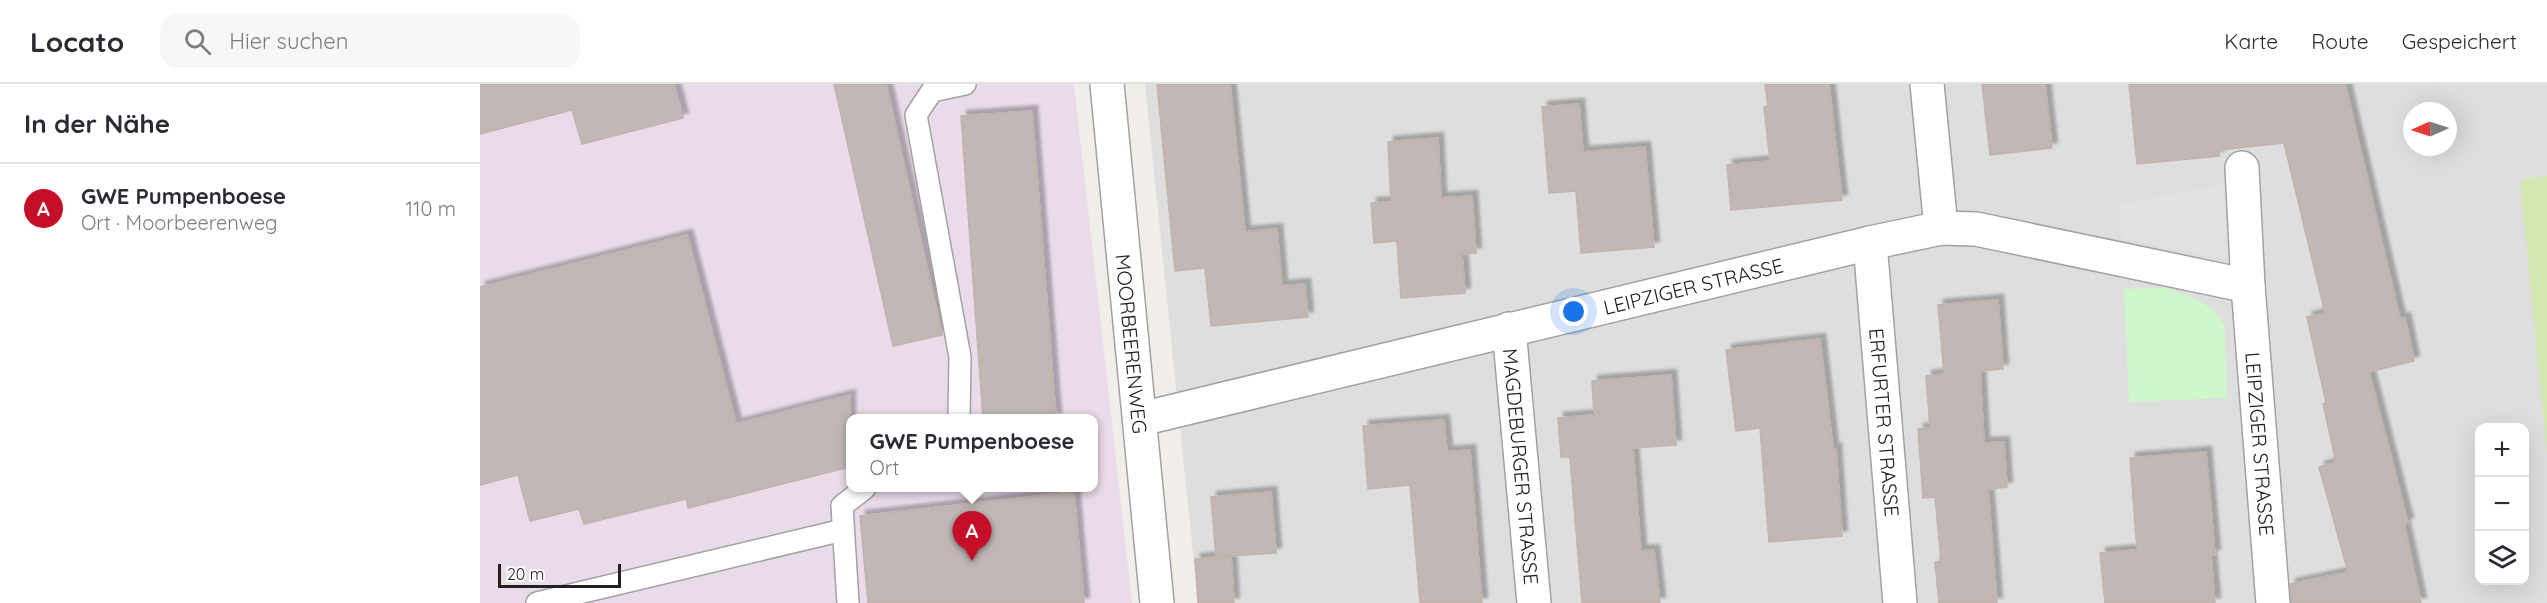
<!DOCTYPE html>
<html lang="de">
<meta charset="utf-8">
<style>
body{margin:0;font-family:Quicksand,sans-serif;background:#f7f7f7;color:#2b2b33}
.controls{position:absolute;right:18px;bottom:18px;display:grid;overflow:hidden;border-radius:12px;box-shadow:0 6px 24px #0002}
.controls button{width:54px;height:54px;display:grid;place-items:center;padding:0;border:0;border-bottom:2px solid #e1e1e2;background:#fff;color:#2b2b33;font:30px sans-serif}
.compass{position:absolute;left:1923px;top:18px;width:54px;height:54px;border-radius:50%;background:#fff;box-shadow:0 6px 24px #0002;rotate:267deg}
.scale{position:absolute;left:18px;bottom:15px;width:123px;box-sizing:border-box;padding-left:6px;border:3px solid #212121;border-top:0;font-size:16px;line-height:21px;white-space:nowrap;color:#212121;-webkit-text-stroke:4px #fff;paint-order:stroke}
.you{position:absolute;left:1094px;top:228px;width:21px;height:21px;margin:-15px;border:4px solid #fff;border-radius:50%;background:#1a73e8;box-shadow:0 0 0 9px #1a73e833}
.badge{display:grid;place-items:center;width:39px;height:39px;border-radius:50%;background:#c50e27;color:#fff;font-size:20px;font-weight:700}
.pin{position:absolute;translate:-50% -50px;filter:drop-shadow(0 2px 3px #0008)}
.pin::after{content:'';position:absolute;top:32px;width:21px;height:18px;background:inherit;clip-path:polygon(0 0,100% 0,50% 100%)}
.popup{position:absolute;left:366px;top:330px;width:252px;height:78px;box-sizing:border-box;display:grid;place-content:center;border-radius:12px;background:#fff;filter:drop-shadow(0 2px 4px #0005);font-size:20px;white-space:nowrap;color:#7c7c81}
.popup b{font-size:22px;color:#2b2b33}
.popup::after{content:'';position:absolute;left:50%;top:100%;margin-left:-12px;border:12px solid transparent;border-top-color:#fff}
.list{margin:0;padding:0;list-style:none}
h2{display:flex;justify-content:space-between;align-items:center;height:78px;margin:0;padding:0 24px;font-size:26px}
h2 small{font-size:20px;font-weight:400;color:#7c7c81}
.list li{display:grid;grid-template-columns:39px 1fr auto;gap:18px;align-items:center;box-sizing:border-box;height:90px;padding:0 24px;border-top:2px solid #e1e1e2}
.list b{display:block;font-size:22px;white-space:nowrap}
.list p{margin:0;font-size:20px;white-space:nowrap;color:#7c7c81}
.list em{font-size:20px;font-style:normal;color:#7c7c81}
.icon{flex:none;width:33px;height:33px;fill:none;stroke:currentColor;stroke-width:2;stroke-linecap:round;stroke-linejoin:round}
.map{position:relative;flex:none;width:2067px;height:519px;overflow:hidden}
header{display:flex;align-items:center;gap:36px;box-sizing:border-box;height:84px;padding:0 30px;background:#fff;border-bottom:2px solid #e1e1e2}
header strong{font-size:28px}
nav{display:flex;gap:33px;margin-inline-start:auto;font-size:21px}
.search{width:420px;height:54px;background:#f7f7f7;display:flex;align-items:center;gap:15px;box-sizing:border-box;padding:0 21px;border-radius:18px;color:#7c7c81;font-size:22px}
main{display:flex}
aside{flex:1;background:#fff}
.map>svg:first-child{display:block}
.residential{fill:#dfdede;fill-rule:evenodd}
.industrial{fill:#e9dbe9;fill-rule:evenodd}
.grass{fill:#d4e7b3}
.park{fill:#cdf7ca}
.parking{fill:#e1e1e1}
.building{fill:#c1b8b5;stroke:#c2b2ac;stroke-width:1.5;filter:url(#shadow)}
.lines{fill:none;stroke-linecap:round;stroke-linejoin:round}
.lane-casing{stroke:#a2a2a2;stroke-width:24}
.street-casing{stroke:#a2a2a2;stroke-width:36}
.lane{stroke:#fff;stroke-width:21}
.street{stroke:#fff;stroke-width:33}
.labels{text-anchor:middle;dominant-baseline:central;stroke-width:4.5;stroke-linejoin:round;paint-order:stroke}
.street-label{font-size:20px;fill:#212121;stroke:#fff}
</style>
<header>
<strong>Locato</strong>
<div class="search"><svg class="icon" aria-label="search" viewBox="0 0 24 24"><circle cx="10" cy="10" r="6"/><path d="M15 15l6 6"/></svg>Hier suchen</div>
<nav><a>Karte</a><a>Route</a><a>Gespeichert</a></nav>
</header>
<main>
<aside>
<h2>In der Nähe<small></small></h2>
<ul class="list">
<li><span class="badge">A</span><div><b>GWE Pumpenboese</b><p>Ort · Moorbeerenweg</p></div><em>110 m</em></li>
</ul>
</aside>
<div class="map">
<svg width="2067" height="519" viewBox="0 0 2067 519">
<defs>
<filter id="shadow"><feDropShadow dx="5.5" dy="-5.5" stdDeviation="1.5" flood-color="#0004"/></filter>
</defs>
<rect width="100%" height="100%" fill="#f1ede9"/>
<path class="residential" d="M 665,0 L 2067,0 L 2067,519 L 718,519 ZM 1932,27 L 1968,27 L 1968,63 L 1932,63 ZM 2000,344 L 2044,344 L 2044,496 L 2000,496 Z"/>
<path class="industrial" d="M 0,0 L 594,0 L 652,519 L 0,519 ZM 370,334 L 614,334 L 614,404 L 370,404 Z"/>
<path class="grass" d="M 2067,92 L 2067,369 L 2040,96 Z"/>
<path class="park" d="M 1684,204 C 1709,211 1733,219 1745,243 L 1747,314 L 1649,318 L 1644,205 Z"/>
<path class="parking" d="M 1747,100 L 1753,177 L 1642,154 L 1640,120 Z"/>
<g class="building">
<path d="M 0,0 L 194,0 L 203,34 L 102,60 L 92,26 L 0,50 Z"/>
<path d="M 354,0 L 406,0 L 462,251 L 413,262 Z"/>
<path d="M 677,0 L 750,0 L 765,148 L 797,145 L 802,202 L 825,200 L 828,233 L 731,242 L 725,184 L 695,187 Z"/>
<path d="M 1285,0 L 1349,0 L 1362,116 L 1251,126 L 1247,81 L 1290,77 L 1284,23 L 1288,22 Z"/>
<path d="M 1502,0 L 1565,0 L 1572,64 L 1510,71 Z"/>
<path d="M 1649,0 L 1865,0 L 1920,235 L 1925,234 L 1934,277 L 1889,288 L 1928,439 L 1924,440 L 1941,519 L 1811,519 L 1810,500 L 1868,488 L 1839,383 L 1856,378 L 1843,320 L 1846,319 L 1827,233 L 1845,229 L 1804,59 L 1739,66 L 1739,72 L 1657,80 Z"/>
<path d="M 1099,20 L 1103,68 L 1165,63 L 1174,163 L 1101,169 L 1096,107 L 1069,109 L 1062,23 Z"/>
<path d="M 552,27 L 576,334 L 503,334 L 481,32 Z"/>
<path d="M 958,54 L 961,114 L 992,112 L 996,169 L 982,170 L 985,209 L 921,214 L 917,157 L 894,159 L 891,119 L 911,118 L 908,58 Z"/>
<path d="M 207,151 L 256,340 L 370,311 L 370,383 L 208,424 L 206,415 L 104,440 L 99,425 L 50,437 L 38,391 L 0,401 L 0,203 Z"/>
<path d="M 1518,216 L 1523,285 L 1500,287 L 1504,359 L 1524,358 L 1527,403 L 1508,405 L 1517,519 L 1459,519 L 1455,478 L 1461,477 L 1455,413 L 1443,414 L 1438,345 L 1450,344 L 1446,292 L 1464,290 L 1458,221 Z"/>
<path d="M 1340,255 L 1353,365 L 1356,365 L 1362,452 L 1289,458 L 1280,344 L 1256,347 L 1246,266 Z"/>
<path d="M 1191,291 L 1196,361 L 1153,364 L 1161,467 L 1174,466 L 1180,519 L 1102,519 L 1090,373 L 1081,373 L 1078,334 L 1114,331 L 1112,297 Z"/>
<path d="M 964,336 L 967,368 L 990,366 L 1002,519 L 940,519 L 930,401 L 888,405 L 883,342 Z"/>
<path d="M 1726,368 L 1735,471 L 1731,471 L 1735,519 L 1625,519 L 1620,469 L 1657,466 L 1650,374 Z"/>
<path d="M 594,408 L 604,519 L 388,519 L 380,432 Z"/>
<path d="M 791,408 L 796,469 L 736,473 L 731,413 Z"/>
<path d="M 751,472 L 754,519 L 718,519 L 715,475 Z"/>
</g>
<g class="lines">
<g class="lane-casing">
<g id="lane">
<path d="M 479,334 L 480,273 L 436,31 L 452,7 L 485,0"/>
<path d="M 57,519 L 363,446"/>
<path d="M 368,519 L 362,422 L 385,404"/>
</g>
</g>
<g class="street-casing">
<g id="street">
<path id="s1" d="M 627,0 L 677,519"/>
<path d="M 1447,0 L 1461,144"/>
<path d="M 1762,84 L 1768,202"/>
<path id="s2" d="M 1390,159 L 1420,519"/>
<path id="s3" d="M 1029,245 L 1054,519"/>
<path id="s4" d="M 661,335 L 1390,159 L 1461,144 L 1496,145 L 1768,202 L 1793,519"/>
</g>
</g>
<use href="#lane" class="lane"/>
<use href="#street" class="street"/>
</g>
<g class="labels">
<g class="street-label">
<text stroke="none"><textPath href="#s4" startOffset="568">LEIPZIGER STRASSE</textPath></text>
<text stroke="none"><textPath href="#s1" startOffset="261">MOORBEERENWEG</textPath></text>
<text stroke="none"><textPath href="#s2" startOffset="180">ERFURTER STRASSE</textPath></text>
<text stroke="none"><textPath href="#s4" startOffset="1294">LEIPZIGER STRASSE</textPath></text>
<text stroke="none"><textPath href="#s3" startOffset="138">MAGDEBURGER STRASSE</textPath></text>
</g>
</g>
</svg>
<div class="controls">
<button>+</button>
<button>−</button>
<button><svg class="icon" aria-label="layers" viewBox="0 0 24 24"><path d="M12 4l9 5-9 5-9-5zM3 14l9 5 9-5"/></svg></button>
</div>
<svg class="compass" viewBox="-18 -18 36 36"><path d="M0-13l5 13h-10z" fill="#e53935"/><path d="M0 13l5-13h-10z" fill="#7c7c81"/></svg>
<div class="scale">20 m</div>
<div class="you"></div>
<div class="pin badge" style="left:492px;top:477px">A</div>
<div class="popup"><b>GWE Pumpenboese</b>Ort</div>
</div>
</main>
